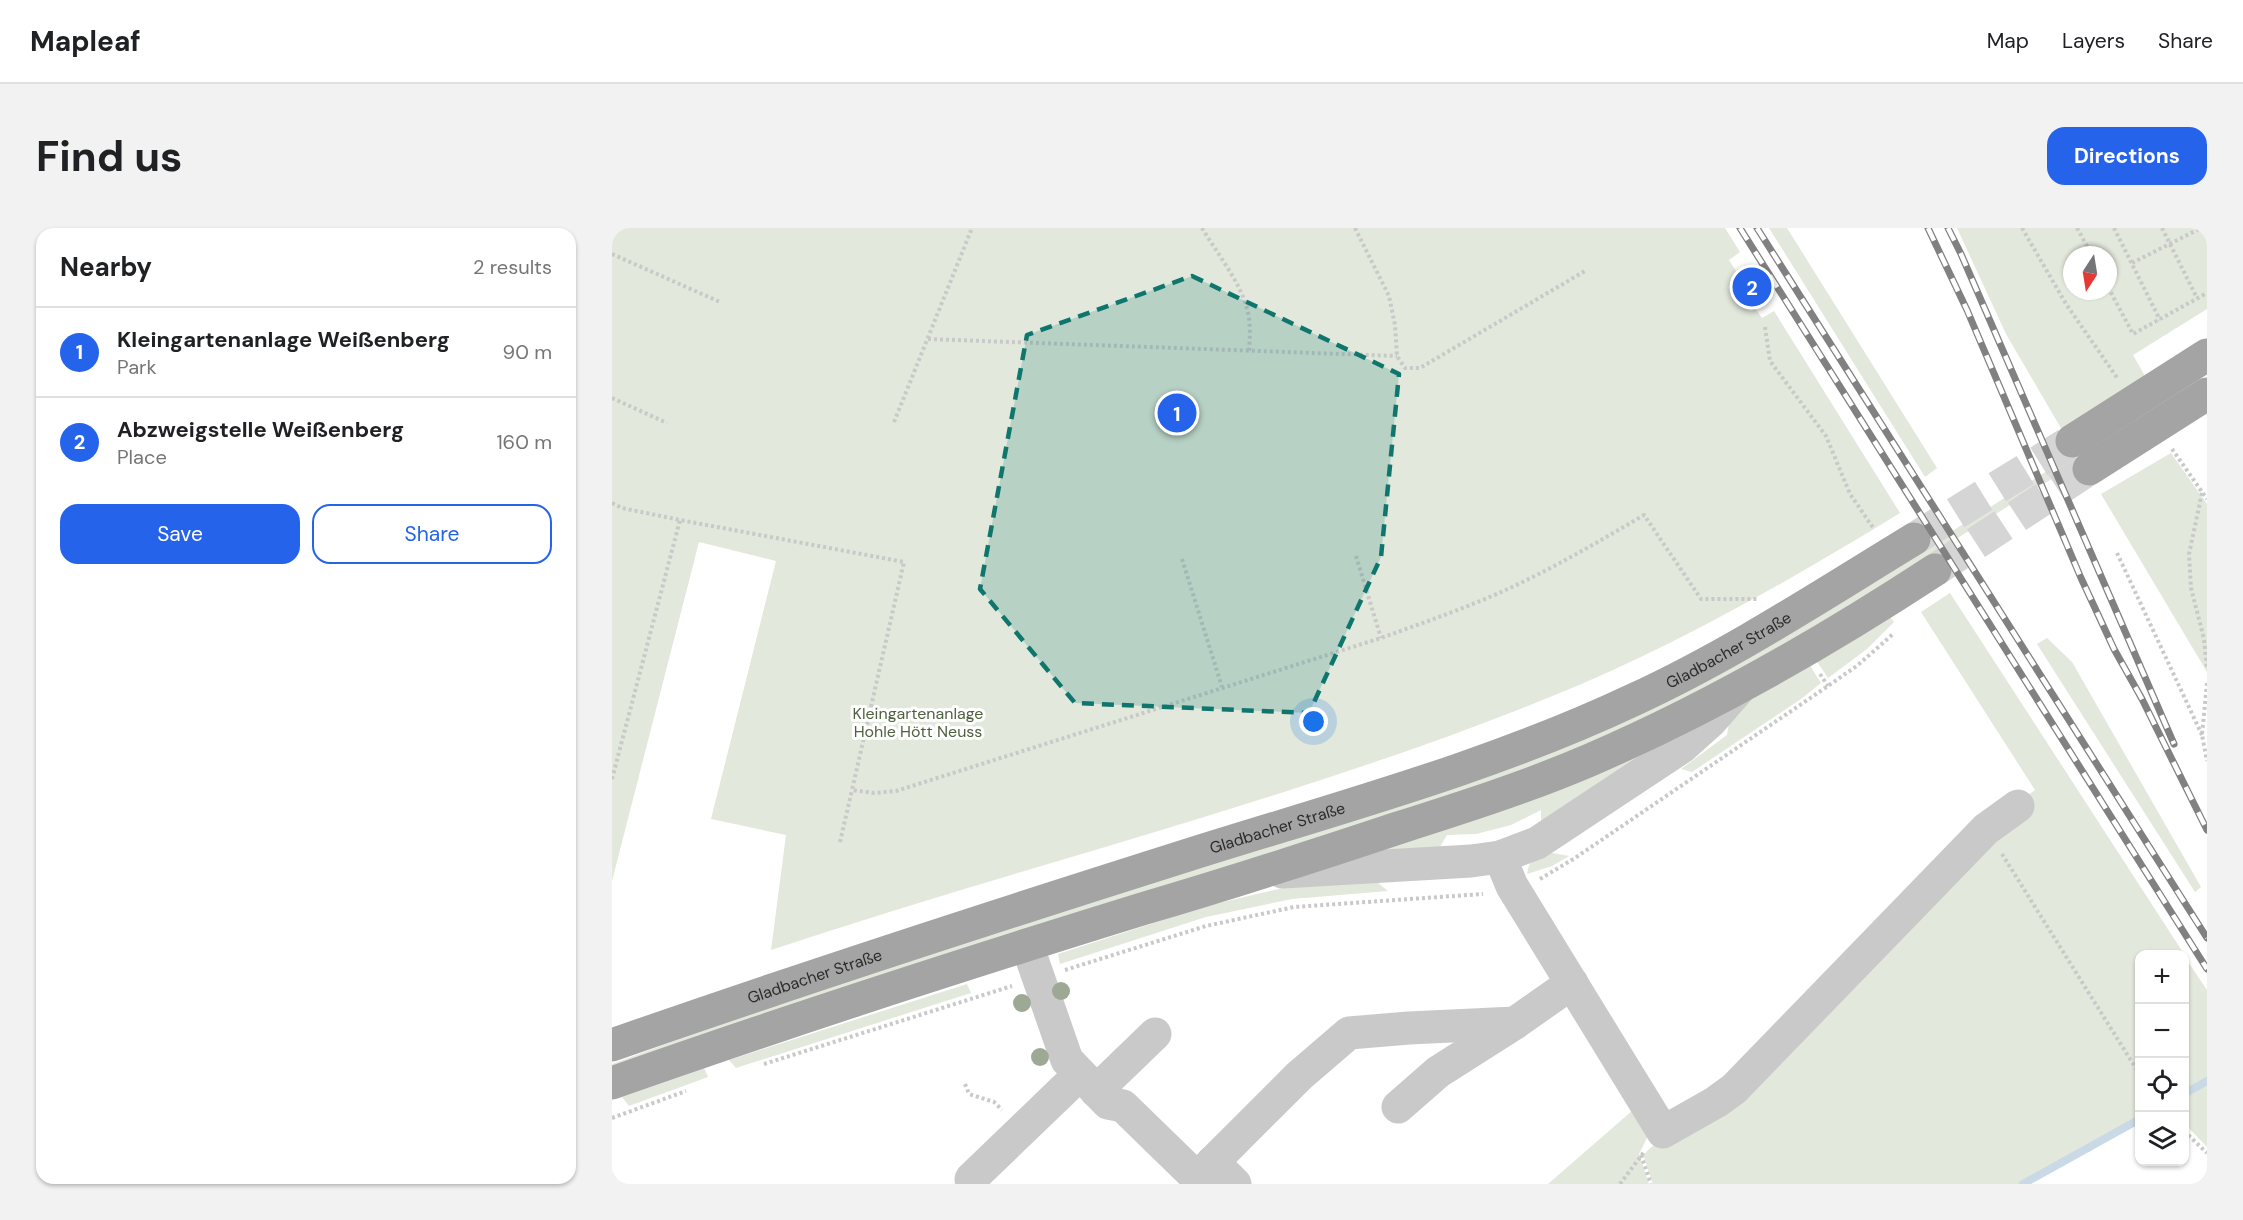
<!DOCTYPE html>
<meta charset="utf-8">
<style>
body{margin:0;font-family:"DM Sans",sans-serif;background:#f2f2f2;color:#202124}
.controls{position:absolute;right:18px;bottom:18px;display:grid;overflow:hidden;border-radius:12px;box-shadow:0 2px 4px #0004}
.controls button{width:54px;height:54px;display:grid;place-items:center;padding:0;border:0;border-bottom:2px solid #e0e0e0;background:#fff;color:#202124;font:30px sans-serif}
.compass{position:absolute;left:1451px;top:18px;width:54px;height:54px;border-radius:50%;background:#fff;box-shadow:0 2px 4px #0004;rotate:192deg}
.you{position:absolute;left:702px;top:494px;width:21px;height:21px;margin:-15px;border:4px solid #fff;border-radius:50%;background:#1a73e8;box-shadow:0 0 0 9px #1a73e833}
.badge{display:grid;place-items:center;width:39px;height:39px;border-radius:50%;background:#2563eb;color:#fff;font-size:20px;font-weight:700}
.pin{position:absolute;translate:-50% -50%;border:3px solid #fff;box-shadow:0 2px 6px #0006}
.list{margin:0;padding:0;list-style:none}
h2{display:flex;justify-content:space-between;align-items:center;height:78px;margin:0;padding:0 24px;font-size:26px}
h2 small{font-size:20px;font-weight:400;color:#757577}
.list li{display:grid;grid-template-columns:39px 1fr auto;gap:18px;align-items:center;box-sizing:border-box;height:90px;padding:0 24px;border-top:2px solid #e0e0e0}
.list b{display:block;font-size:22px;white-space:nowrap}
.list p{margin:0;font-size:20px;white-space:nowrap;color:#757577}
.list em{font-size:20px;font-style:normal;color:#757577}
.actions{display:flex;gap:12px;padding:18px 24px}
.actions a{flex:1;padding:14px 0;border:2px solid #2563eb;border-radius:18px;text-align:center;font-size:21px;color:#2563eb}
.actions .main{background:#2563eb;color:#fff}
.icon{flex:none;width:33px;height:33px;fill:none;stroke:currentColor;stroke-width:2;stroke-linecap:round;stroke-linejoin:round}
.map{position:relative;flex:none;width:1595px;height:956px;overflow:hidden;border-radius:18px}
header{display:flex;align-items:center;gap:36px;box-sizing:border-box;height:84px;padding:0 30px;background:#fff;border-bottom:2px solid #e0e0e0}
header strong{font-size:28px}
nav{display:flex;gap:33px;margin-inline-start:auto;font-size:21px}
.intro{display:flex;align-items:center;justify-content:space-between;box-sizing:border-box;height:144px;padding:0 36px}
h1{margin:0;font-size:42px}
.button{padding:15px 27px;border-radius:18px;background:#2563eb;color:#fff;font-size:21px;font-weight:700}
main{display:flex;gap:36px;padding:0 36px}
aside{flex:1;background:#fff;border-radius:18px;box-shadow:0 2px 4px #0004}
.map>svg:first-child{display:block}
.green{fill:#e2e8db;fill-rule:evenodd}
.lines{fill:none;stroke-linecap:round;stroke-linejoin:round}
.stream{stroke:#c9dae6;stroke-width:8}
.major-tunnel{stroke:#d5d5d5;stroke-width:33;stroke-dasharray:33 16;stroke-linecap:butt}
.path{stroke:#c9c9c9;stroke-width:4;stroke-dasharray:3 3;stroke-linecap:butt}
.minor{stroke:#c9c9c9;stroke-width:33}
.major{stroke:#a4a4a4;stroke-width:33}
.rail-casing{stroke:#818181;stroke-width:7}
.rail{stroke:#fff;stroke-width:4.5;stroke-dasharray:14;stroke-linecap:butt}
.tree{fill:#9ea995}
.marked{fill:#0f766e;fill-opacity:0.2;stroke:#0f766e;stroke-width:4.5;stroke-dasharray:12 8;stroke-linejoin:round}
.labels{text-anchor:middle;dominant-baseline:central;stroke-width:6;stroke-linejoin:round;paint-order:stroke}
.street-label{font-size:16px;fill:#2c2c2c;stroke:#fff}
.park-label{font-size:16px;fill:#4f623f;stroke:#fff}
</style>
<header>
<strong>Mapleaf</strong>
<nav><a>Map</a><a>Layers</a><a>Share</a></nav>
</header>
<div class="intro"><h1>Find us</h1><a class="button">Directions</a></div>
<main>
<aside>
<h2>Nearby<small>2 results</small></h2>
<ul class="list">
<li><span class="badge">1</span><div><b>Kleingartenanlage Weißenberg</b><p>Park</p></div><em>90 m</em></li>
<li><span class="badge">2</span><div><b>Abzweigstelle Weißenberg</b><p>Place</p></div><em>160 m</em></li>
</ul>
<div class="actions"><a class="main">Save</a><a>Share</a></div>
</aside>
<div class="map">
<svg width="1595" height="956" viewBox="0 0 1595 956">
<rect width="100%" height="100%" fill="#fff"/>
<g class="green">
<path d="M 0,0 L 1113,0 L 1128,24 L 1117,32 L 1127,48 L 1121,51 L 1131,67 L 1129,69 L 1138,83 L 1143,80 L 1150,90 L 1162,83 L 1288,285 C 1177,353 1063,418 943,467 C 688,571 420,635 159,722 L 174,607 L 99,591 L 164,333 L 87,314 L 0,653 Z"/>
<path d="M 1157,0 L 1175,0 L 1325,240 L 1313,249 Z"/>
<path d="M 1345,0 L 1595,0 L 1595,81 L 1521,127 L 1533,148 L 1450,202 L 1394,106 ZM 1460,27 L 1496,27 L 1496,63 L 1460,63 Z"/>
<path d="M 1522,188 L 1527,196 L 1188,409 L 1030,495 L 860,562 L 0,843 L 0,836 L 294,727 L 672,612 L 1274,345 Z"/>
<path d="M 1559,225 L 1595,276 L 1595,444 L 1489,266 Z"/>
<path d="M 1338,365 L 1572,726 L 1528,726 L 1527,888 L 1407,956 L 1041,956 L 1031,927 L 1412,570 L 1423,562 L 1309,384 Z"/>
<path d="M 1277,388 L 1282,394 L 1255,421 L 1216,450 L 1204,432 Z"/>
<path d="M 1435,410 L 1460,434 L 1589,659 L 1583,664 L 1425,416 Z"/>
<path d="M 1197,436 L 1209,455 L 1189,471 L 1080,544 L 1069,541 L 1115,507 L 1118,489 L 1134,474 Z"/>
<path d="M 1065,510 L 929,593 L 929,582 L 899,597 L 864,606 L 835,607 L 823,627 L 736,632 Z"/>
<path d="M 929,623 L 957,628 L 940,638 L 915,646 L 917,637 Z"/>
<path d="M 755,646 L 776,663 L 680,671 L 594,689 L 448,736 L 446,726 L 594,678 L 688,656 Z"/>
<path d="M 1572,728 L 1595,762 L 1595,919 L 1573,896 Z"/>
<path d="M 355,756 L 359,765 L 124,840 L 117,832 Z"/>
<path d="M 92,840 L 96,849 L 17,878 L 10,869 Z"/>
<path d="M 1028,876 L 1042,896 L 1027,926 L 1037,956 L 936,956 Z"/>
</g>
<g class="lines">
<g class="stream">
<path d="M 1572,866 L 1595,853"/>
<path d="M 1411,956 L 1528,891"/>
</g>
<g class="major-tunnel">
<path d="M 1302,311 L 1460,213"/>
<path d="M 1323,342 L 1477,241"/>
</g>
<g class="path">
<path d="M 590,0 C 604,24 629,55 635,81 C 639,95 638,109 637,123"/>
<path d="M 743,0 L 777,68 L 783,97 L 785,128 L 793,140 L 808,140 L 973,43"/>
<path d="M 1410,0 L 1454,76 L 1506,151"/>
<path d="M 1465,0 L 1480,27"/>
<path d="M 1502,0 L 1548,92"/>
<path d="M 1550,0 L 1585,70"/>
<path d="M 0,26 L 108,74"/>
<path d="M 1520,35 L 1589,0"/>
<path d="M 1496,59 L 1521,106 L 1595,65"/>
<path d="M 1153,99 L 1158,133 L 1214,208 L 1238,266 L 1262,301"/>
<path d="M 316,111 L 785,128"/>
<path d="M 0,170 L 55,195"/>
<path d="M 282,194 L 360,0"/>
<path d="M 1560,221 L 1595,271"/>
<path d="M 1590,265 L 1577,326 L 1579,360 L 1592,411 L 1595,440"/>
<path d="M 0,275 L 10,280 L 68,292 L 292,334 L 240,562 L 262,565 L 284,563 L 769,410 C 813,394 857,379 898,360 C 945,338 988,313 1032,287 L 1089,371 L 1147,371"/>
<path d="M 1505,325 L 1590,507"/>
<path d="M 744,328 L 769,410"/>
<path d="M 570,331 L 610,459"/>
<path d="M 1208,446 L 1216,458"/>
<path d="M 1595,455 L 1590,507 L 1595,533"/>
<path d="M 0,551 L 68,292"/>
<path d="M 228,614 L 240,562"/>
<path d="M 1390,626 L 1528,847"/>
<path d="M 928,651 L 963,630 L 1216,458 L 1246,437 L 1281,406"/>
<path d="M 453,742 L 594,698 L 682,679 L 871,666"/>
<path d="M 152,836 L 400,758"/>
<path d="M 353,856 L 357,866 L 382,874 L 390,882"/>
<path d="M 0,890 L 74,863"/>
<path d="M 1572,903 L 1595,925"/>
<path d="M 1029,927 L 1039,956"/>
<path d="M 1008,956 L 1032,924"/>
</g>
<g class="minor">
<path d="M 888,629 L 900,658 L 1051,904 L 1104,874 L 1122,861 L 1374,601 L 1406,578"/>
<path d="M 670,644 L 859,633 L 888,629 L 925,615 L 1070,519 L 1099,493 L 1126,462"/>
<path d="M 415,717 L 455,832 L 496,875 L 511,878 L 585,950 L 586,956"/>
<path d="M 484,863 L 543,806"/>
<path d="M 786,879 L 826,844 L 903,795 L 960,755"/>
<path d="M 601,934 L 623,956"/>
<path d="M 585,950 L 687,848 L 737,805 L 797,800 L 903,795"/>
<path d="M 359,951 L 468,846"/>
</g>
<g class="major">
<path d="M 1460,213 L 1595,127"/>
<path d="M 1477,241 L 1595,166"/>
<path id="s1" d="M 0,817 C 191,750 383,688 576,627 C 725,580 879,539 1021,472 C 1119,427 1210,367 1302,311"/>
<path d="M 0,855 C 175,793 352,736 530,681 C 615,656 699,629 783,601 C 849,580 915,559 978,532 C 1099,480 1213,414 1323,342"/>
</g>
<g class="rail-casing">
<g id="rail">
<path d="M 1128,0 L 1595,741"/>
<path d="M 1145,0 L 1595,710"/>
<path d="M 1316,0 L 1355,82 L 1469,350 L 1502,421 L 1530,471 L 1595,602"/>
<path d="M 1336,0 L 1349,26 L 1562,516"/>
</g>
</g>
<use href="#rail" class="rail"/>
</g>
<g class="tree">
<circle cx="449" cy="763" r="9"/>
<circle cx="410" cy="775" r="9"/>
<circle cx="428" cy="829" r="9"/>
</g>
<path class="marked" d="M 580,48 L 787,146 L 769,329 L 697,485 L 463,475 L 368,361 L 415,107 Z"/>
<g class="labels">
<g class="street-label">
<text stroke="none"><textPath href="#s1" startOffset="1186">Gladbacher Straße</textPath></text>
<text stroke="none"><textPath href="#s1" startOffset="700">Gladbacher Straße</textPath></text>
<text stroke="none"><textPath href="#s1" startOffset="214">Gladbacher Straße</textPath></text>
</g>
<g class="park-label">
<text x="306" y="485">Kleingartenanlage<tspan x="306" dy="18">Hohle Hött Neuss</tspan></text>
</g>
</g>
</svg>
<div class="controls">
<button>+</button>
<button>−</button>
<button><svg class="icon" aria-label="locate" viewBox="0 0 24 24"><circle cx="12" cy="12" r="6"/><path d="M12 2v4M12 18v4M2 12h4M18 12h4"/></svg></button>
<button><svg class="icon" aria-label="layers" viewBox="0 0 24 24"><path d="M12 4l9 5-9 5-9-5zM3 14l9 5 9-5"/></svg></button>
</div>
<svg class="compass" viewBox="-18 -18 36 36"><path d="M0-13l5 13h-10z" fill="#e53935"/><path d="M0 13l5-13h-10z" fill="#757577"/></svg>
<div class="you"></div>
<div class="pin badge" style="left:565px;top:185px">1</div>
<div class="pin badge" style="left:1140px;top:59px">2</div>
</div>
</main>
